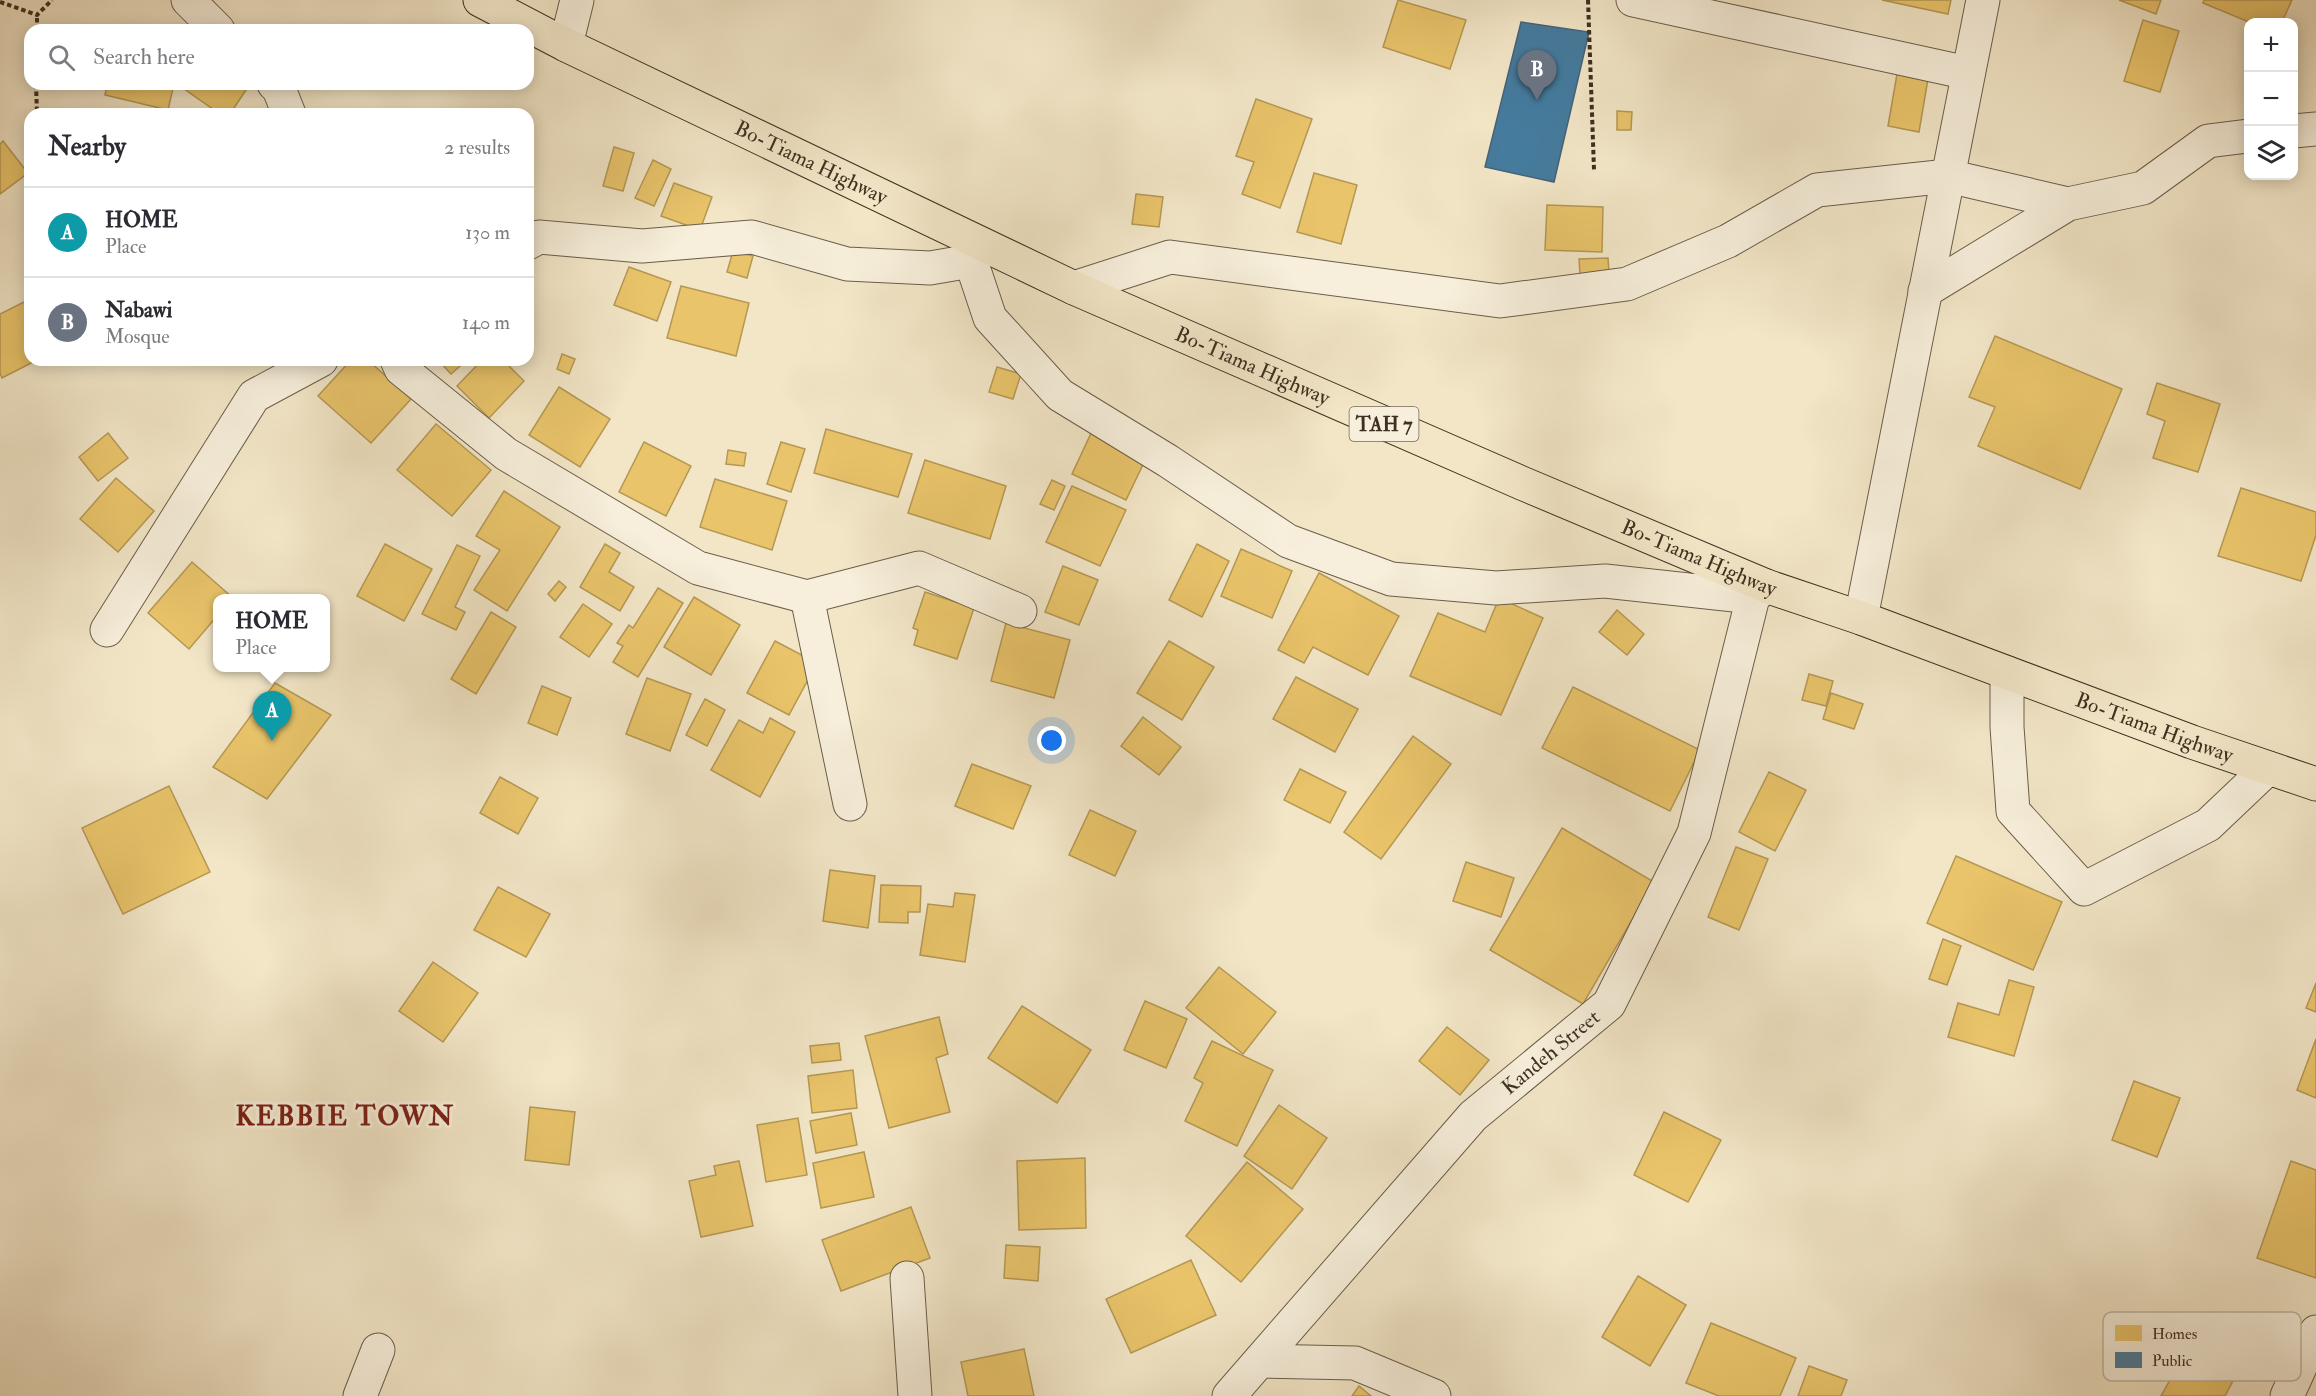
<!DOCTYPE html>
<meta charset="utf-8">
<style>
body{margin:0;font-family:"IM FELL Double Pica",serif;background:#f2f2f3;color:#2b2b33}
.controls{position:absolute;right:18px;top:18px;display:grid;overflow:hidden;border-radius:12px;box-shadow:0 3px 15px #0003}
.controls button{width:54px;height:54px;display:grid;place-items:center;padding:0;border:0;border-bottom:2px solid #e1e1e2;background:#fff;color:#2b2b33;font:30px sans-serif}
.you{position:absolute;left:1052px;top:741px;width:21px;height:21px;margin:-15px;border:4px solid #fff;border-radius:50%;background:#1a73e8;box-shadow:0 0 0 9px #1a73e833}
.badge{display:grid;place-items:center;width:39px;height:39px;border-radius:50%;background:#2563eb;color:#fff;font-size:20px;font-weight:700}
.pin{position:absolute;translate:-50% -50px;filter:drop-shadow(0 2px 3px #0008)}
.pin::after{content:'';position:absolute;top:32px;width:21px;height:18px;background:inherit;clip-path:polygon(0 0,100% 0,50% 100%)}
.popup{position:absolute;left:213px;top:594px;width:117px;height:78px;box-sizing:border-box;display:grid;place-content:center;border-radius:12px;background:#fff;filter:drop-shadow(0 2px 4px #0005);font-size:20px;white-space:nowrap;color:#7c7c81}
.popup b{font-size:22px;color:#2b2b33}
.popup::after{content:'';position:absolute;left:50%;top:100%;margin-left:-12px;border:12px solid transparent;border-top-color:#fff}
.list{margin:0;padding:0;list-style:none}
h2{display:flex;justify-content:space-between;align-items:center;height:78px;margin:0;padding:0 24px;font-size:26px}
h2 small{font-size:20px;font-weight:400;color:#7c7c81}
.list li{display:grid;grid-template-columns:39px 1fr auto;gap:18px;align-items:center;box-sizing:border-box;height:90px;padding:0 24px;border-top:2px solid #e1e1e2}
.list b{display:block;font-size:22px;white-space:nowrap}
.list p{margin:0;font-size:20px;white-space:nowrap;color:#7c7c81}
.list em{font-size:20px;font-style:normal;color:#7c7c81}
.icon{flex:none;width:33px;height:33px;fill:none;stroke:currentColor;stroke-width:2;stroke-linecap:round;stroke-linejoin:round}
.map{position:relative;flex:none;width:2316px;height:1396px;overflow:hidden}
.search{position:absolute;background:#fff;box-shadow:0 3px 15px #0003;left:24px;top:24px;width:510px;height:66px;display:flex;align-items:center;gap:15px;box-sizing:border-box;padding:0 21px;border-radius:18px;color:#7c7c81;font-size:22px}
.panel{position:absolute;background:#fff;box-shadow:0 3px 15px #0003;left:24px;top:108px;width:510px;height:258px;border-radius:18px}
.map>svg:first-child{display:block}
.homes{fill:#e9c46a;stroke:#b59854;stroke-width:1.5}
.public{fill:#457b9d;stroke:#436478;stroke-width:1.5}
.lines{fill:none;stroke-linecap:round;stroke-linejoin:round}
.minor-casing{stroke:#6a5e4a;stroke-width:35}
.trunk-casing{stroke:#3d3020;stroke-width:35}
.path{stroke:#3d3020;stroke-width:4;stroke-dasharray:4.5 3;stroke-linecap:butt}
.minor{stroke:#f7efdb;stroke-width:33}
.trunk{stroke:#f2e6c7;stroke-width:33}
.labels{text-anchor:middle;dominant-baseline:central;stroke-width:6;stroke-linejoin:round;paint-order:stroke}
.shield{fill:#f7efdb;stroke:#756958;stroke-width:1.5}
.shield-label{font-size:20px;font-weight:bold;fill:#3d3020}
.street-label{font-size:21px;fill:#3d3020;stroke:#f7efdb}
.district-label{font-size:27px;font-weight:bold;letter-spacing:1.5px;fill:#7a1f14;stroke:#f7efdb}
.key{fill:#f7efdb;stroke:#bfb6a3;stroke-width:1.5}
.key-label{font-size:16px;fill:#3d3020}
</style>
<div class="map">
<svg width="2316" height="1396" viewBox="0 0 2316 1396">
<rect width="100%" height="100%" fill="#f2e6c7"/>
<filter id="stains"><feTurbulence type="fractalNoise" baseFrequency=".00333" numOctaves="4"/><feColorMatrix values="0 0 0 0 .2 0 0 0 0 .09 0 0 0 0 .02 0 0 0 .5 -.17"/></filter>
<radialGradient id="worn" r=".72"><stop offset=".6" stop-color="#630" stop-opacity="0"/><stop offset="1" stop-color="#630" stop-opacity=".3"/></radialGradient>
<g class="homes">
<path d="M 1398,0 L 1466,20 L 1450,69 L 1383,47 Z"/>
<path d="M 1882,0 L 1951,0 L 1948,14 Z"/>
<path d="M 2119,0 L 2161,0 L 2156,14 Z"/>
<path d="M 2204,0 L 2292,0 L 2282,22 L 2249,22 L 2203,3 Z"/>
<path d="M 2143,20 L 2179,31 L 2160,92 L 2124,81 Z"/>
<path d="M 1898,68 L 1929,73 L 1919,132 L 1888,126 Z"/>
<path d="M 107,84 L 174,84 L 168,110 L 105,95 Z"/>
<path d="M 177,84 L 250,84 L 230,114 L 220,114 Z"/>
<path d="M 1256,99 L 1312,119 L 1280,208 L 1242,194 L 1254,162 L 1236,156 Z"/>
<path d="M 1617,111 L 1632,112 L 1631,130 L 1617,130 Z"/>
<path d="M 3,141 L 28,173 L 0,194 L 0,144 Z"/>
<path d="M 614,147 L 634,153 L 623,191 L 603,186 Z"/>
<path d="M 653,160 L 671,169 L 654,206 L 635,198 Z"/>
<path d="M 1314,173 L 1357,185 L 1341,244 L 1297,232 Z"/>
<path d="M 674,183 L 712,197 L 700,230 L 661,216 Z"/>
<path d="M 1136,194 L 1163,197 L 1159,227 L 1132,224 Z"/>
<path d="M 1547,205 L 1603,207 L 1602,252 L 1545,250 Z"/>
<path d="M 733,251 L 753,256 L 747,278 L 727,272 Z"/>
<path d="M 1608,258 L 1609,273 L 1580,274 L 1579,259 Z"/>
<path d="M 629,267 L 671,282 L 657,321 L 614,305 Z"/>
<path d="M 681,286 L 749,303 L 736,356 L 667,338 Z"/>
<path d="M 30,299 L 30,360 L 37,360 L 2,378 L 0,373 L 0,314 Z"/>
<path d="M 1995,336 L 2122,389 L 2080,489 L 1978,446 L 1995,407 L 1969,397 Z"/>
<path d="M 562,354 L 575,359 L 569,374 L 557,369 Z"/>
<path d="M 351,360 L 368,360 L 411,399 L 371,443 L 318,396 Z"/>
<path d="M 438,360 L 467,360 L 451,374 Z"/>
<path d="M 482,360 L 503,360 L 524,381 L 489,418 L 457,386 Z"/>
<path d="M 997,367 L 1021,374 L 1013,399 L 989,392 Z"/>
<path d="M 2157,383 L 2220,404 L 2198,472 L 2153,458 L 2165,421 L 2147,414 Z"/>
<path d="M 559,387 L 610,419 L 580,467 L 529,435 Z"/>
<path d="M 436,424 L 491,470 L 452,516 L 397,470 Z"/>
<path d="M 826,429 L 912,454 L 898,497 L 814,473 Z"/>
<path d="M 1093,429 L 1148,454 L 1126,500 L 1072,474 Z"/>
<path d="M 108,433 L 128,458 L 98,481 L 79,457 Z"/>
<path d="M 644,442 L 691,466 L 666,516 L 619,492 Z"/>
<path d="M 781,442 L 805,449 L 791,492 L 767,484 Z"/>
<path d="M 728,450 L 746,453 L 744,466 L 726,464 Z"/>
<path d="M 925,460 L 1006,486 L 990,539 L 908,513 Z"/>
<path d="M 116,478 L 154,511 L 118,552 L 80,519 Z"/>
<path d="M 715,479 L 787,501 L 772,550 L 700,527 Z"/>
<path d="M 1052,480 L 1065,486 L 1054,510 L 1040,504 Z"/>
<path d="M 1072,486 L 1126,510 L 1100,566 L 1046,542 Z"/>
<path d="M 2241,488 L 2316,512 L 2316,535 L 2301,581 L 2218,556 Z"/>
<path d="M 504,491 L 560,527 L 507,611 L 474,590 L 500,550 L 476,536 Z"/>
<path d="M 385,544 L 432,569 L 404,621 L 357,596 Z"/>
<path d="M 605,544 L 620,553 L 609,572 L 634,587 L 620,611 L 580,587 Z"/>
<path d="M 1197,544 L 1229,561 L 1202,617 L 1169,600 Z"/>
<path d="M 457,545 L 480,556 L 455,607 L 465,612 L 456,630 L 422,614 Z"/>
<path d="M 1241,549 L 1292,571 L 1272,618 L 1221,596 Z"/>
<path d="M 192,562 L 233,598 L 218,598 L 218,615 L 189,649 L 148,613 Z"/>
<path d="M 1063,566 L 1098,580 L 1079,625 L 1045,612 Z"/>
<path d="M 1319,573 L 1399,616 L 1368,675 L 1313,647 L 1304,663 L 1278,650 Z"/>
<path d="M 559,581 L 566,587 L 555,601 L 548,594 Z"/>
<path d="M 658,588 L 683,603 L 638,677 L 613,662 L 623,646 L 617,643 L 629,625 L 633,628 Z"/>
<path d="M 925,592 L 974,608 L 957,659 L 914,645 L 918,630 L 913,628 Z"/>
<path d="M 694,597 L 740,625 L 711,675 L 664,647 Z"/>
<path d="M 1499,598 L 1543,618 L 1501,715 L 1410,676 L 1438,613 L 1485,632 Z"/>
<path d="M 583,604 L 612,624 L 589,657 L 560,637 Z"/>
<path d="M 1617,610 L 1644,634 L 1627,655 L 1599,632 Z"/>
<path d="M 491,612 L 516,627 L 476,694 L 451,679 Z"/>
<path d="M 1006,623 L 1070,640 L 1054,698 L 991,681 Z"/>
<path d="M 775,641 L 817,663 L 789,715 L 747,693 Z"/>
<path d="M 1169,641 L 1214,667 L 1182,720 L 1137,693 Z"/>
<path d="M 1809,674 L 1833,681 L 1826,706 L 1802,700 Z"/>
<path d="M 1296,677 L 1358,709 L 1335,752 L 1273,719 Z"/>
<path d="M 647,678 L 691,694 L 670,751 L 626,734 Z"/>
<path d="M 275,683 L 331,715 L 267,799 L 213,767 Z"/>
<path d="M 542,686 L 571,698 L 557,735 L 528,723 Z"/>
<path d="M 1573,687 L 1700,750 L 1670,811 L 1542,748 Z"/>
<path d="M 1831,693 L 1863,704 L 1854,729 L 1823,719 Z"/>
<path d="M 705,699 L 725,710 L 707,746 L 686,735 Z"/>
<path d="M 1143,717 L 1181,747 L 1159,775 L 1121,746 Z"/>
<path d="M 770,718 L 795,732 L 760,797 L 711,770 L 739,720 L 763,733 Z"/>
<path d="M 1413,736 L 1451,764 L 1381,859 L 1344,832 Z"/>
<path d="M 972,764 L 1031,786 L 1013,829 L 955,806 Z"/>
<path d="M 1300,769 L 1346,792 L 1330,823 L 1284,800 Z"/>
<path d="M 1769,772 L 1806,790 L 1775,851 L 1739,832 Z"/>
<path d="M 500,777 L 538,798 L 518,834 L 480,813 Z"/>
<path d="M 169,786 L 210,872 L 123,914 L 82,828 Z"/>
<path d="M 1090,810 L 1136,831 L 1115,876 L 1069,855 Z"/>
<path d="M 1562,828 L 1654,882 L 1583,1004 L 1490,950 Z"/>
<path d="M 1736,847 L 1768,859 L 1739,930 L 1708,917 Z"/>
<path d="M 1956,856 L 2062,902 L 2033,970 L 1927,923 Z"/>
<path d="M 1466,862 L 1514,878 L 1501,917 L 1453,901 Z"/>
<path d="M 830,870 L 875,876 L 868,928 L 823,921 Z"/>
<path d="M 881,885 L 921,886 L 920,912 L 908,912 L 908,923 L 879,922 Z"/>
<path d="M 498,887 L 550,914 L 526,957 L 474,930 Z"/>
<path d="M 955,893 L 975,895 L 965,962 L 920,955 L 928,904 L 953,907 Z"/>
<path d="M 1943,939 L 1961,946 L 1947,985 L 1929,979 Z"/>
<path d="M 433,962 L 478,993 L 443,1042 L 399,1011 Z"/>
<path d="M 1219,967 L 1276,1012 L 1243,1054 L 1186,1008 Z"/>
<path d="M 2009,980 L 2034,987 L 2014,1056 L 1948,1037 L 1958,1003 L 1999,1015 Z"/>
<path d="M 2316,983 L 2316,1012 L 2306,1008 Z"/>
<path d="M 1145,1001 L 1187,1019 L 1166,1068 L 1124,1050 Z"/>
<path d="M 1022,1006 L 1091,1050 L 1057,1103 L 988,1058 Z"/>
<path d="M 939,1017 L 948,1054 L 936,1058 L 950,1112 L 889,1128 L 865,1036 Z"/>
<path d="M 1447,1027 L 1489,1060 L 1460,1095 L 1419,1061 Z"/>
<path d="M 2316,1039 L 2316,1098 L 2297,1090 Z"/>
<path d="M 1212,1041 L 1273,1070 L 1237,1146 L 1185,1121 L 1203,1083 L 1194,1078 Z"/>
<path d="M 839,1043 L 841,1060 L 812,1063 L 810,1046 Z"/>
<path d="M 853,1070 L 857,1108 L 812,1113 L 808,1076 Z"/>
<path d="M 2134,1081 L 2180,1098 L 2157,1157 L 2112,1140 Z"/>
<path d="M 1279,1105 L 1327,1138 L 1292,1189 L 1244,1156 Z"/>
<path d="M 530,1107 L 575,1112 L 569,1165 L 525,1160 Z"/>
<path d="M 1664,1112 L 1721,1140 L 1688,1202 L 1634,1175 Z"/>
<path d="M 851,1113 L 857,1145 L 816,1153 L 810,1121 Z"/>
<path d="M 798,1118 L 807,1175 L 766,1182 L 757,1125 Z"/>
<path d="M 864,1152 L 874,1197 L 821,1208 L 813,1163 Z"/>
<path d="M 1085,1158 L 1086,1228 L 1019,1230 L 1017,1161 Z"/>
<path d="M 739,1161 L 753,1226 L 701,1237 L 689,1181 L 716,1175 L 714,1166 Z"/>
<path d="M 2291,1161 L 2316,1170 L 2316,1278 L 2257,1258 Z"/>
<path d="M 1247,1162 L 1303,1209 L 1241,1282 L 1186,1236 Z"/>
<path d="M 911,1207 L 930,1258 L 841,1291 L 822,1240 Z"/>
<path d="M 1006,1245 L 1040,1247 L 1038,1281 L 1004,1278 Z"/>
<path d="M 1191,1260 L 1216,1315 L 1131,1353 L 1106,1299 Z"/>
<path d="M 1638,1276 L 1686,1305 L 1650,1366 L 1602,1337 Z"/>
<path d="M 1711,1323 L 1796,1358 L 1780,1396 L 1719,1396 L 1686,1383 Z"/>
<path d="M 2198,1330 L 2246,1356 L 2225,1396 L 2161,1396 Z"/>
<path d="M 1024,1349 L 1034,1396 L 968,1396 L 961,1362 Z"/>
<path d="M 1809,1366 L 1847,1380 L 1841,1396 L 1798,1396 Z"/>
<path d="M 1359,1386 L 1371,1396 L 1352,1396 Z"/>
</g>
<path class="public" d="M 1521,22 L 1589,32 L 1554,182 L 1485,167 Z"/>
<g class="lines">
<g class="minor-casing">
<g id="minor">
<path d="M 188,0 L 218,30"/>
<path d="M 1633,0 L 1968,73"/>
<path d="M 566,45 L 577,0"/>
<path d="M 274,84 L 279,89 L 289,114"/>
<path d="M 2294,131 L 2316,129"/>
<path d="M 972,240 L 971,261 L 990,318 L 1060,395 L 1168,461 L 1288,541 L 1391,579 L 1496,588 L 1605,581 L 1753,597 L 1766,586"/>
<path d="M 528,243 L 539,237 L 642,246 L 752,237 L 847,264 L 930,268 L 971,261"/>
<path d="M 1074,288 L 1170,257 L 1500,301 L 1627,284 L 1728,241 L 1817,190 L 1948,176 L 2068,204"/>
<path d="M 1925,291 L 2068,204 L 2143,188 L 2208,141 L 2248,136"/>
<path d="M 397,360 L 401,369 L 506,454 L 698,568 L 807,597 L 850,804"/>
<path d="M 807,597 L 919,568 L 1020,611"/>
<path d="M 1861,618 L 1983,0"/>
<path d="M 107,630 L 254,396 L 321,360"/>
<path d="M 2007,673 L 2007,727 L 2013,811 L 2084,889 L 2208,825 L 2268,768"/>
<path d="M 907,1278 L 915,1396"/>
<path d="M 1260,1361 L 1355,1363 L 1434,1396"/>
<path d="M 360,1396 L 378,1350"/>
<path id="s1" d="M 1229,1396 L 1473,1116 L 1609,1004 L 1694,833 L 1753,597"/>
<path d="M 2287,1396 L 2316,1332"/>
</g>
</g>
<g class="trunk-casing">
<g id="trunk">
<path id="s2" d="M 480,0 L 566,45 L 1074,288 L 1524,484 L 1766,586 L 1861,618 L 2192,742 L 2316,784"/>
</g>
</g>
<g class="path">
<path d="M 1588,0 L 1594,170"/>
<path d="M 0,2 L 37,15 L 52,0"/>
<path d="M 37,30 L 37,15"/>
<path d="M 36,84 L 37,114"/>
</g>
<use href="#minor" class="minor"/>
<use href="#trunk" class="trunk"/>
</g>
<g class="labels">
<rect class="shield" x="1349.5" y="407" width="69" height="34" rx="4.5"/>
<g class="shield-label">
<text x="1384" y="424">TAH 7</text>
</g>
<g class="street-label">
<text stroke="none"><textPath href="#s2" startOffset="369">Bo-Tiama Highway</textPath></text>
<text stroke="none"><textPath href="#s2" startOffset="855">Bo-Tiama Highway</textPath></text>
<text stroke="none"><textPath href="#s2" startOffset="1341">Bo-Tiama Highway</textPath></text>
<text stroke="none"><textPath href="#s2" startOffset="1827">Bo-Tiama Highway</textPath></text>
<text stroke="none"><textPath href="#s1" startOffset="472">Kandeh Street</textPath></text>
</g>
<g class="district-label">
<text x="345" y="1116">KEBBIE TOWN</text>
</g>
</g>
<rect x="2103" y="1312" width="198" height="69" rx="9" class="key"/>
<rect x="2115" y="1325" width="27" height="16" fill="#e9c46a"/>
<rect x="2115" y="1352" width="27" height="16" fill="#457b9d"/>
<g class="key-label">
<text x="2152" y="1339">Homes</text>
<text x="2152" y="1366">Public</text>
</g>
<rect width="100%" height="100%" filter="url(#stains)"/>
<rect width="100%" height="100%" fill="url(#worn)"/>
</svg>
<div class="controls">
<button>+</button>
<button>−</button>
<button><svg class="icon" aria-label="layers" viewBox="0 0 24 24"><path d="M12 4l9 5-9 5-9-5zM3 14l9 5 9-5"/></svg></button>
</div>
<div class="you"></div>
<div class="pin badge" style="left:272px;top:741px;background:#0f9aa8">A</div>
<div class="popup"><b>HOME</b>Place</div>
<div class="pin badge" style="left:1537px;top:100px;background:#6b7280">B</div>
<div class="search"><svg class="icon" aria-label="search" viewBox="0 0 24 24"><circle cx="10" cy="10" r="6"/><path d="M15 15l6 6"/></svg>Search here</div>
<section class="panel">
<h2>Nearby<small>2 results</small></h2>
<ul class="list">
<li><span class="badge" style="background:#0f9aa8">A</span><div><b>HOME</b><p>Place</p></div><em>130 m</em></li>
<li><span class="badge" style="background:#6b7280">B</span><div><b>Nabawi</b><p>Mosque</p></div><em>140 m</em></li>
</ul>
</section>
</div>
